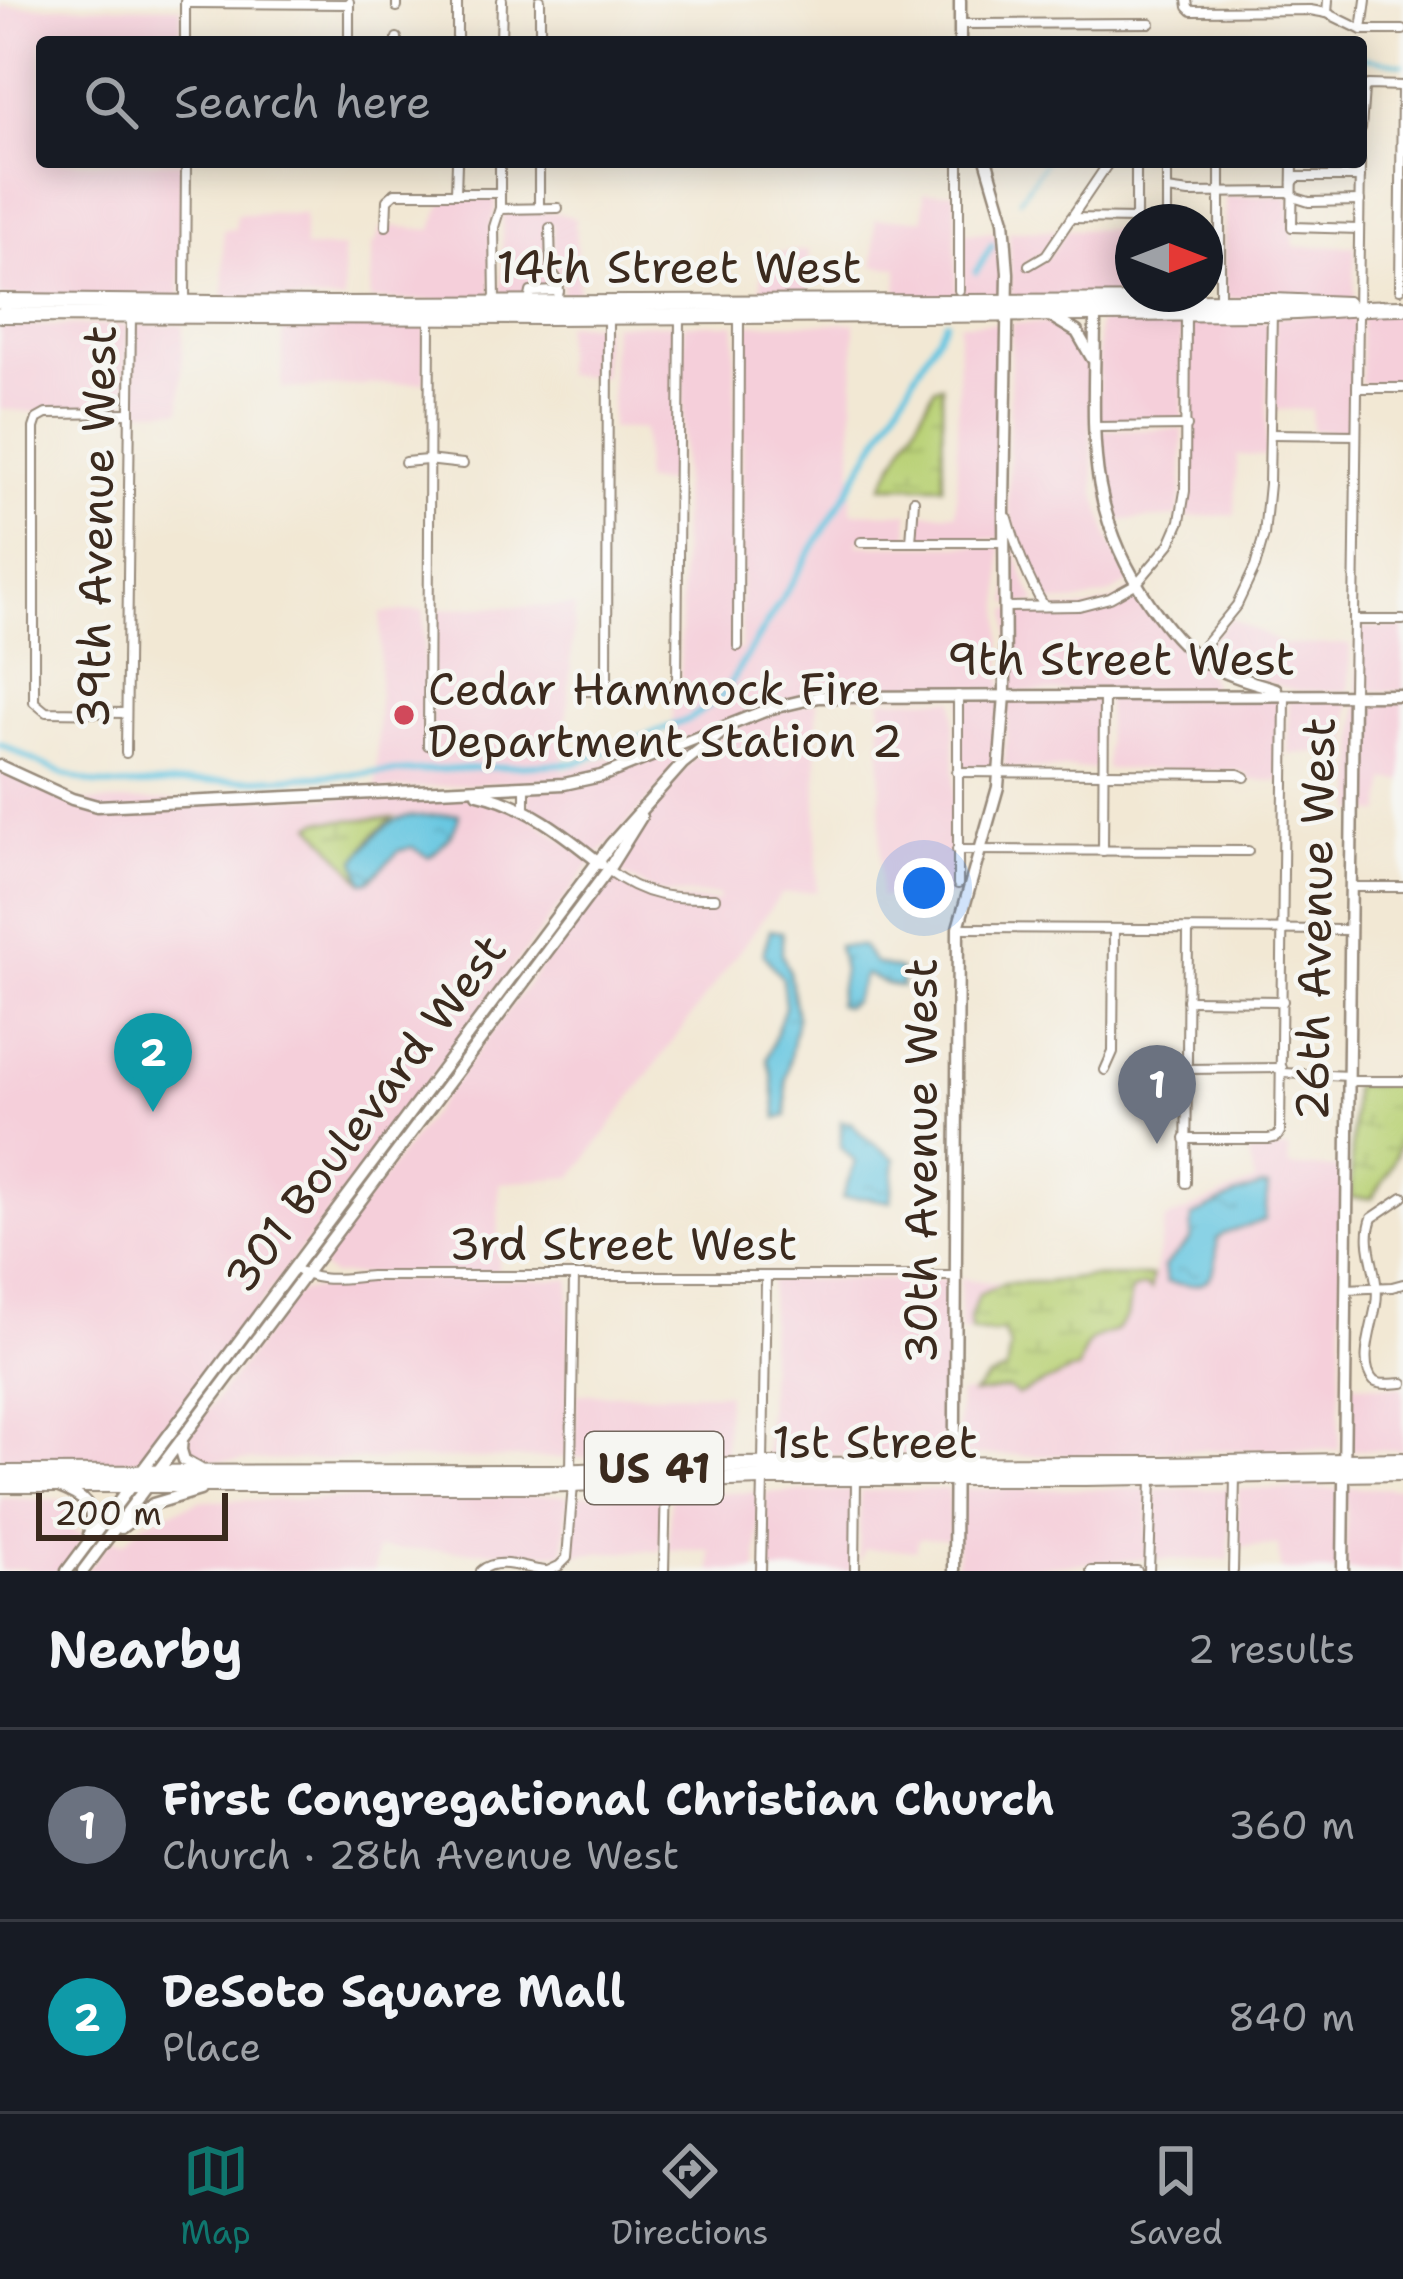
<!DOCTYPE html>
<meta charset="utf-8">
<style>
body{margin:0;font-family:"Shantell Sans",sans-serif;background:#20242c;color:#f1f3f6}
.compass{position:absolute;left:1115px;top:204px;width:108px;height:108px;border-radius:50%;background:#171b24;box-shadow:0 6px 30px #0003;rotate:90deg}
.scale{position:absolute;left:36px;bottom:30px;width:192px;box-sizing:border-box;padding-left:12px;border:6px solid #3b2a1e;border-top:0;font-size:33px;line-height:42px;white-space:nowrap;color:#3b2a1e;-webkit-text-stroke:9px #f6f6f2;paint-order:stroke}
.you{position:absolute;left:924px;top:888px;width:42px;height:42px;margin:-30px;border:9px solid #fff;border-radius:50%;background:#1a73e8;box-shadow:0 0 0 18px #1a73e833}
.badge{display:grid;place-items:center;width:78px;height:78px;border-radius:50%;background:#0f766e;color:#fff;font-size:39px;font-weight:700}
.pin{position:absolute;translate:-50% -99px;filter:drop-shadow(0 3px 6px #0008)}
.pin::after{content:'';position:absolute;top:63px;width:42px;height:36px;background:inherit;clip-path:polygon(0 0,100% 0,50% 100%)}
.list{margin:0;padding:0;list-style:none}
h2{display:flex;justify-content:space-between;align-items:center;height:156px;margin:0;padding:0 48px;font-size:51px}
h2 small{font-size:39px;font-weight:400;color:#9ea1a6}
.list li{display:grid;grid-template-columns:78px 1fr auto;gap:36px;align-items:center;box-sizing:border-box;height:192px;padding:0 48px;border-top:3px solid #363941}
.list b{display:block;font-size:45px;white-space:nowrap}
.list p{margin:0;font-size:39px;white-space:nowrap;color:#9ea1a6}
.list em{font-size:39px;font-style:normal;color:#9ea1a6}
.icon{flex:none;width:66px;height:66px;fill:none;stroke:currentColor;stroke-width:2;stroke-linecap:round;stroke-linejoin:round}
.map{position:relative;flex:none;width:1403px;height:1571px;overflow:hidden}
.search{position:absolute;background:#171b24;box-shadow:0 6px 30px #0003;left:36px;right:36px;top:36px;height:132px;display:flex;align-items:center;gap:30px;box-sizing:border-box;padding:0 42px;border-radius:12px;color:#9ea1a6;font-size:45px}
.sheet{height:540px;background:#171b24}
nav{display:flex;justify-content:space-around;align-items:center;box-sizing:border-box;height:168px;border-top:3px solid #363941;background:#171b24;font-size:33px;color:#9ea1a6}
nav a{display:grid;justify-items:center;gap:6px}
nav .on{color:#0f766e}
.map>svg:first-child{display:block}
.built{fill:#f5cfda;fill-rule:evenodd}
.wetland{fill:url(#wetland-marsh);stroke:#7a7e4a;stroke-width:3}
.water{fill:url(#water-ripples);stroke:#4e787f;stroke-width:3}
.lines{fill:none;stroke-linecap:round;stroke-linejoin:round}
.stream{stroke:#62c5e0;stroke-width:3}
.canal{stroke:#62c5e0;stroke-width:6}
.street-casing{stroke:#968979;stroke-width:12}
.secondary-casing{stroke:#968979;stroke-width:15}
.primary-casing{stroke:#968979;stroke-width:18}
.street{stroke:#fff;stroke-width:8}
.secondary{stroke:#fff;stroke-width:10}
.primary{stroke:#fff;stroke-width:14}
.poi-dot{fill:#d1495b;stroke:#f6f6f2;stroke-width:4.5}
.labels{text-anchor:middle;dominant-baseline:central;stroke-width:9;stroke-linejoin:round;paint-order:stroke}
.shield{fill:#f6f6f2;stroke:#73675e;stroke-width:3}
.shield-label{font-size:42px;font-weight:bold;fill:#3b2a1e}
.street-label{font-size:45px;fill:#3b2a1e;stroke:#f6f6f2}
.poi-label{font-size:45px;fill:#3b2a1e;stroke:#f6f6f2;text-anchor:start}
</style>
<div class="map">
<svg width="1403" height="1571" viewBox="0 0 1403 1571">
<defs>
<pattern id="wetland-marsh" width="20" height="14" patternUnits="userSpaceOnUse" patternTransform="scale(3)"><rect width="20" height="14" fill="#b9d176"/><path d="M1 5h8M5 5V1M11 12h8M15 12V8" fill="none" stroke="#a0b466"/></pattern>
<pattern id="water-ripples" width="26" height="14" patternUnits="userSpaceOnUse" patternTransform="scale(3)"><rect width="26" height="14" fill="#62c5e0"/><path d="M2 4q2-2 4 0t4 0M15 11q2-2 4 0t4 0" fill="none" stroke="#56a9c0"/></pattern>
</defs>
<rect width="100%" height="100%" fill="#f6f6f2"/>
<filter id="ink" filterUnits="userSpaceOnUse"><feTurbulence type="fractalNoise" baseFrequency=".00833" numOctaves="2"/><feDisplacementMap in="SourceGraphic" scale="24" xChannelSelector="R" yChannelSelector="G"/><feConvolveMatrix kernelMatrix="1 2 1 2 8 2 1 2 1" color-interpolation-filters="sRGB"/></filter>
<filter id="wash" filterUnits="userSpaceOnUse"><feTurbulence type="fractalNoise" baseFrequency=".004" numOctaves="4" result="noise"/><feDisplacementMap in="SourceGraphic" scale="48" xChannelSelector="R" yChannelSelector="G"/><feGaussianBlur stdDeviation="2.7" result="paint"/><feColorMatrix in="noise" values="0 0 0 0 0 0 0 0 0 0 0 0 0 0 0 0 0 1.4 0 .05"/><feComposite in="paint" operator="in"/></filter>
<g filter="url(#wash)">
<rect width="100%" height="100%" fill="#f2e8d4"/>
<g class="built">
<path d="M 0,6 L 181,7 L 181,42 L 42,42 L 42,162 L 182,162 L 180,300 L 0,297 Z"/>
<path d="M 955,192 L 956,292 L 963,292 L 963,233 L 1001,232 L 1004,299 L 897,299 L 898,268 L 874,266 L 875,219 L 923,219 L 924,193 Z"/>
<path d="M 496,196 L 496,207 L 490,227 L 491,301 L 370,300 L 373,243 L 376,242 L 381,225 L 383,229 L 389,229 L 390,226 L 432,230 L 444,198 Z"/>
<path d="M 1225,196 L 1289,196 L 1294,247 L 1355,246 L 1354,303 L 1224,298 Z"/>
<path d="M 503,211 L 554,212 L 575,218 L 579,300 L 561,300 L 563,283 L 555,270 L 553,224 L 546,225 L 547,252 L 548,272 L 555,283 L 555,288 L 529,289 L 526,301 L 499,301 L 502,273 Z"/>
<path d="M 236,214 L 304,214 L 304,248 L 343,248 L 344,301 L 224,299 L 223,230 L 235,229 Z"/>
<path d="M 1132,229 L 1131,298 L 1011,299 L 1009,231 L 1058,230 L 1043,252 L 1024,264 L 1028,269 L 1049,256 L 1067,230 Z"/>
<path d="M 809,250 L 809,299 L 761,300 L 761,254 Z"/>
<path d="M 1361,310 L 1403,311 L 1403,385 L 1361,384 Z"/>
<path d="M 1354,311 L 1352,432 L 1312,431 L 1311,409 L 1274,410 L 1275,317 Z"/>
<path d="M 1268,317 L 1266,456 L 1237,455 L 1235,515 L 1185,517 L 1189,491 L 1191,429 L 1190,322 L 1266,321 Z"/>
<path d="M 1098,322 L 1182,322 L 1183,423 L 1098,424 Z"/>
<path d="M 855,323 L 851,512 L 909,513 L 908,539 L 858,539 L 858,545 L 1001,546 L 1002,692 L 807,696 L 582,778 L 376,790 L 381,613 L 424,610 L 424,749 L 431,748 L 431,610 L 472,607 L 575,606 L 563,770 L 671,741 L 673,692 L 680,682 L 684,324 L 735,324 L 735,649 L 741,650 L 743,324 Z"/>
<path d="M 959,323 L 1004,323 L 1001,539 L 915,539 L 917,513 L 956,513 Z"/>
<path d="M 1011,323 L 1057,323 L 1074,334 L 1091,364 L 1091,440 L 1095,490 L 1109,539 L 1132,582 L 1108,595 L 1079,602 L 1047,603 L 1022,554 L 1008,505 Z"/>
<path d="M 564,324 L 604,324 L 604,377 L 563,375 Z"/>
<path d="M 612,324 L 676,324 L 675,483 L 643,482 L 644,429 L 611,429 Z"/>
<path d="M 127,325 L 126,410 L 34,412 L 0,409 L 0,326 Z"/>
<path d="M 135,325 L 183,325 L 181,410 L 134,410 Z"/>
<path d="M 283,325 L 426,325 L 425,382 L 282,389 Z"/>
<path d="M 1183,429 L 1182,491 L 1177,517 L 1110,521 L 1106,504 L 1098,430 Z"/>
<path d="M 1008,533 L 1028,586 L 1038,603 L 1008,604 Z"/>
<path d="M 1135,588 L 1206,671 L 1211,678 L 1212,691 L 1009,692 L 1008,610 L 1088,608 L 1112,601 Z"/>
<path d="M 1230,618 L 1284,645 L 1350,644 L 1349,691 L 1301,691 L 1271,684 L 1224,668 L 1200,654 Z"/>
<path d="M 1358,627 L 1403,627 L 1403,691 L 1357,691 Z"/>
<path d="M 1281,697 L 1281,781 L 1247,780 L 1250,776 L 1238,771 L 1106,769 L 1107,698 Z"/>
<path d="M 1289,697 L 1349,698 L 1349,751 L 1288,754 Z"/>
<path d="M 1001,698 L 997,769 L 961,768 L 961,699 Z"/>
<path d="M 1009,698 L 1100,698 L 1099,769 L 1004,769 Z"/>
<path d="M 1357,698 L 1403,698 L 1403,781 L 1387,780 L 1382,813 L 1355,812 Z"/>
<path d="M 881,699 L 954,699 L 954,887 L 960,887 L 960,894 L 880,897 Z"/>
<path d="M 817,701 L 817,891 L 781,894 L 573,1177 L 499,1183 L 498,1273 L 332,1275 L 323,1269 L 322,1260 L 609,875 L 634,891 L 658,900 L 719,901 L 718,895 L 666,894 L 653,891 L 613,869 L 654,801 L 699,753 L 731,730 L 759,717 Z"/>
<path d="M 710,735 L 597,856 L 528,808 L 529,789 L 565,787 Z"/>
<path d="M 0,769 L 71,802 L 465,795 L 491,800 L 524,813 L 593,861 L 143,1461 L 0,1461 ZM 459,814 L 459,821 L 438,851 L 428,857 L 412,847 L 399,851 L 363,882 L 313,825 L 322,821 Z"/>
<path d="M 1288,1149 L 1289,1167 L 1344,1168 L 1339,1450 L 1170,1450 L 1112,1456 L 957,1455 L 959,1394 L 1008,1389 L 1060,1378 L 1071,1371 L 1095,1336 L 1116,1331 L 1131,1290 L 1146,1286 L 1151,1288 L 1165,1220 L 1255,1181 L 1248,1152 ZM 1268,1187 L 1267,1211 L 1217,1240 L 1217,1263 L 1202,1283 L 1166,1282 L 1164,1267 L 1192,1239 Z"/>
<path d="M 960,1278 L 1002,1284 L 979,1295 L 970,1317 L 971,1331 L 960,1332 Z"/>
<path d="M 570,1279 L 567,1458 L 190,1461 L 185,1454 L 187,1437 L 298,1292 L 371,1280 Z"/>
<path d="M 953,1279 L 949,1455 L 766,1456 L 771,1280 Z"/>
<path d="M 577,1364 L 578,1394 L 727,1393 L 725,1457 L 575,1458 Z"/>
<path d="M 1348,1383 L 1403,1387 L 1403,1450 L 1347,1450 Z"/>
<rect x="1346" y="1488" width="57" height="83"/>
<path d="M 949,1489 L 950,1569 L 948,1539 L 919,1538 L 916,1550 L 865,1549 L 859,1563 L 860,1491 Z"/>
<path d="M 957,1489 L 1149,1489 L 1147,1559 L 1017,1568 L 957,1569 Z"/>
<path d="M 1156,1489 L 1230,1489 L 1229,1560 L 1154,1559 Z"/>
<path d="M 1238,1489 L 1339,1489 L 1339,1571 L 1281,1571 L 1279,1545 L 1237,1547 Z"/>
<path d="M 852,1491 L 852,1571 L 764,1571 L 766,1492 Z"/>
<path d="M 759,1492 L 757,1571 L 711,1571 L 710,1550 L 668,1550 L 671,1494 Z"/>
<path d="M 663,1494 L 661,1550 L 571,1554 L 575,1495 Z"/>
<path d="M 568,1495 L 564,1553 L 377,1549 L 375,1571 L 86,1571 L 111,1539 L 125,1542 L 143,1523 L 199,1501 Z"/>
<path d="M 0,1498 L 66,1500 L 74,1517 L 74,1531 L 84,1534 L 78,1550 L 64,1571 L 30,1571 L 24,1568 L 0,1571 Z"/>
</g>
<g class="wetland">
<path d="M 942,385 L 943,486 L 882,486 L 935,387 Z"/>
<path d="M 393,818 L 375,833 L 356,860 L 363,882 L 312,825 L 321,821 Z"/>
<path d="M 1353,1084 L 1403,1084 C 1403,1137 1403,1156 1372,1198 L 1351,1198 Z"/>
<path d="M 1152,1276 L 1151,1290 L 1145,1286 L 1131,1290 L 1127,1317 L 1116,1331 C 1088,1338 1085,1343 1078,1370 L 1071,1371 L 1018,1395 L 1008,1389 L 973,1394 L 987,1379 L 1006,1371 L 1010,1347 L 1003,1331 L 994,1333 L 971,1331 L 970,1317 L 979,1295 L 1005,1283 L 1047,1282 L 1088,1277 Z"/>
</g>
<g class="water">
<path d="M 459,814 C 458,830 441,849 428,857 L 412,847 L 399,851 L 369,881 L 363,882 L 356,860 C 395,808 398,818 459,814 Z"/>
<path d="M 770,930 L 782,932 L 782,954 L 789,971 L 797,1017 L 786,1080 L 787,1116 L 777,1119 L 772,1075 L 767,1059 L 785,1007 L 782,978 L 763,954 Z"/>
<path d="M 838,946 L 862,946 L 874,963 L 900,970 L 902,987 L 886,984 L 865,974 L 853,1002 L 844,1007 L 837,1004 L 843,970 Z"/>
<path d="M 841,1121 L 852,1123 L 862,1135 L 895,1159 L 891,1202 L 867,1198 L 842,1198 L 855,1162 L 841,1147 Z"/>
<path d="M 1262,1186 L 1268,1187 L 1265,1220 L 1223,1234 L 1217,1239 C 1217,1281 1209,1290 1166,1282 L 1164,1267 L 1191,1239 L 1192,1217 L 1239,1194 Z"/>
</g>
<g class="lines">
<g class="stream">
<path d="M 1192,42 C 1235,29 1273,31 1316,42"/>
<path d="M 1361,57 L 1403,64"/>
<path d="M 1019,200 L 1045,162"/>
</g>
<g class="canal">
<path d="M 976,272 L 992,245"/>
<path d="M 0,744 C 39,762 77,786 121,786 L 575,763 L 690,719 L 723,695 L 849,489 L 946,321"/>
</g>
</g>
</g>
<g filter="url(#ink)">
<g class="lines">
<g class="street-casing">
<g id="street">
<path d="M 397,0 L 397,7"/>
<path d="M 1187,0 L 1188,7 L 1192,11 L 1310,10 L 1327,13 L 1362,30 L 1403,30"/>
<path d="M 185,2 L 185,42"/>
<path d="M 349,2 L 349,42"/>
<path d="M 185,3 L 349,4"/>
<path d="M 1327,13 L 1328,0"/>
<path d="M 960,24 L 1150,23"/>
<path d="M 1362,30 L 1366,0"/>
<path d="M 397,38 L 397,42"/>
<path d="M 457,42 L 457,0"/>
<path d="M 501,42 L 502,0"/>
<path d="M 540,42 L 540,0"/>
<path d="M 1361,129 L 1364,88 L 1368,85 L 1403,86"/>
<path d="M 959,162 L 959,290"/>
<path d="M 1293,162 L 1292,227 L 1359,229"/>
<path d="M 1293,182 L 1297,177 L 1360,177"/>
<path d="M 1167,190 L 1189,193 L 1292,192"/>
<path d="M 456,193 L 457,162"/>
<path d="M 1293,197 L 1309,202 L 1360,201"/>
<path d="M 539,207 L 539,162"/>
<path d="M 500,209 L 558,208"/>
<path d="M 1071,218 L 1136,219"/>
<path d="M 1136,221 L 1136,162"/>
<path d="M 1167,222 L 1167,162"/>
<path d="M 386,226 L 387,200 L 395,193 L 500,193"/>
<path d="M 550,228 L 551,271 L 559,282 L 558,301"/>
<path d="M 1029,265 L 1046,255 L 1109,162"/>
<path d="M 1400,289 L 1402,86"/>
<path d="M 1220,300 L 1220,162"/>
<path d="M 185,302 L 186,162"/>
<path d="M 495,302 L 494,227 L 500,208 L 500,162"/>
<path d="M 529,302 L 531,292 L 559,291"/>
<path d="M 1357,388 L 1403,388"/>
<path d="M 1094,427 L 1187,426"/>
<path d="M 1270,434 L 1356,435"/>
<path d="M 405,462 L 427,460 L 463,464"/>
<path d="M 1008,518 C 1017,550 1027,578 1044,606"/>
<path d="M 861,542 L 1005,542"/>
<path d="M 911,542 L 914,500"/>
<path d="M 1005,607 L 1079,606 L 1110,598 L 1137,583 L 1170,544 L 1180,521 L 1185,491 L 1186,311"/>
<path d="M 1354,620 L 1403,620"/>
<path d="M 738,646 L 739,316"/>
<path d="M 1196,655 L 1237,605 L 1255,567 L 1264,535 L 1269,484 L 1272,311"/>
<path d="M 581,691 L 666,691 L 677,682 L 680,317"/>
<path d="M 607,691 L 608,316"/>
<path d="M 1353,694 L 1360,162"/>
<path d="M 126,713 L 46,712 L 34,702 L 34,428 L 37,419 L 46,414 L 130,413"/>
<path d="M 428,745 L 430,315"/>
<path d="M 126,753 L 131,316"/>
<path d="M 957,772 L 1238,774 L 1245,777"/>
<path d="M 525,810 L 525,786"/>
<path d="M 957,850 L 1248,851"/>
<path d="M 1103,851 L 1104,695"/>
<path d="M 608,870 C 646,898 670,898 715,898"/>
<path d="M 958,884 L 958,695"/>
<path d="M 1351,887 L 1403,887"/>
<path d="M 958,928 L 1350,930"/>
<path d="M 1187,1000 L 1283,1001"/>
<path d="M 1186,1069 L 1282,1068"/>
<path d="M 1105,1070 L 1113,1052 L 1114,930"/>
<path d="M 1282,1073 L 1349,1076"/>
<path d="M 1349,1081 L 1403,1081"/>
<path d="M 1185,1139 L 1269,1139 L 1277,1137 L 1280,1132 L 1285,696"/>
<path d="M 1186,1183 L 1188,930"/>
<path d="M 1403,1197 L 1372,1218 C 1361,1247 1381,1274 1376,1304 C 1374,1323 1357,1364 1374,1381 C 1380,1386 1395,1383 1403,1383"/>
<path d="M 294,1268 C 317,1284 343,1278 371,1276 L 956,1276"/>
<path d="M 1346,1289 L 1392,1287 L 1403,1284"/>
<path d="M 763,1463 L 766,1277"/>
<path d="M 571,1470 L 574,1276"/>
<path d="M 481,1571 C 498,1556 524,1569 545,1571"/>
<path d="M 548,1571 L 559,1566 L 567,1558 L 573,1485"/>
<path d="M 664,1571 L 666,1482"/>
<path d="M 761,1571 L 763,1479"/>
<path d="M 855,1571 L 856,1479"/>
<path d="M 1091,1571 L 1137,1571"/>
<path d="M 1149,1571 L 1152,1479"/>
<path d="M 1233,1571 L 1235,1477"/>
</g>
</g>
<g class="secondary-casing">
<g id="secondary">
<path d="M 960,0 L 960,42"/>
<path d="M 1095,312 C 1095,426 1081,505 1150,604 C 1166,626 1183,649 1207,663 C 1228,676 1253,682 1276,689"/>
<path d="M 1052,317 L 1077,332 L 1092,358"/>
<path d="M 0,766 L 72,799 L 97,806 L 564,784 L 601,776 L 772,708 L 819,697 L 1403,695"/>
<path d="M 478,793 C 526,804 564,834 601,864"/>
<path d="M 182,1438 L 181,1450 L 184,1460 L 200,1469"/>
<path d="M 59,1487 C 83,1496 97,1506 89,1534"/>
<path d="M 121,1528 L 153,1504 L 200,1490"/>
<path d="M 67,1571 L 611,844 L 683,763 L 721,733"/>
<path d="M 83,1571 L 608,870 L 641,817"/>
<path d="M 954,1571 L 958,928 L 998,787 L 1005,695 L 1004,505 L 1008,273 L 1004,220 L 987,162"/>
<path d="M 1343,1571 L 1353,694"/>
</g>
</g>
<g class="primary-casing">
<g id="primary">
<path d="M 0,301 L 331,304 L 1273,301 L 1347,304"/>
<path d="M 0,315 L 547,317 L 1272,313 C 1316,312 1359,307 1403,307"/>
<path d="M 0,1473 L 559,1472 L 716,1465 L 1162,1464 L 1403,1460"/>
<path d="M 0,1485 L 536,1485 L 763,1478 L 1085,1478 L 1403,1473"/>
</g>
</g>
<use href="#street" class="street"/>
<use href="#secondary" class="secondary"/>
<use href="#primary" class="primary"/>
</g>
</g>
<circle class="poi-dot" cx="404" cy="715" r="12"/>
<g class="labels">
<rect class="shield" x="585" y="1432" width="138" height="72" rx="9"/>
<g class="shield-label">
<text x="654" y="1468">US 41</text>
</g>
<g class="street-label">
<text x="679" y="267">14th Street West</text>
<text transform="translate(96 527) rotate(-89)">39th Avenue West</text>
<text x="1121" y="659">9th Street West</text>
<text transform="translate(1315 919) rotate(-89)">26th Avenue West</text>
<text transform="translate(365 1113) rotate(-53)">301 Boulevard West</text>
<text transform="translate(921 1161) rotate(-90)">30th Avenue West</text>
<text x="623" y="1244">3rd Street West</text>
<text x="875" y="1442">1st Street</text>
</g>
<g class="poi-label">
<text x="428" y="689">Cedar Hammock Fire<tspan x="428" dy="52">Department Station 2</tspan></text>
</g>
</g>
</svg>
<svg class="compass" viewBox="-18 -18 36 36"><path d="M0-13l5 13h-10z" fill="#e53935"/><path d="M0 13l5-13h-10z" fill="#9ea1a6"/></svg>
<div class="scale">200 m</div>
<div class="you"></div>
<div class="pin badge" style="left:1157px;top:1144px;background:#6b7280">1</div>
<div class="pin badge" style="left:153px;top:1112px;background:#0f9aa8">2</div>
<div class="search"><svg class="icon" aria-label="search" viewBox="0 0 24 24"><circle cx="10" cy="10" r="6"/><path d="M15 15l6 6"/></svg>Search here</div>
</div>
<section class="sheet">
<h2>Nearby<small>2 results</small></h2>
<ul class="list">
<li><span class="badge" style="background:#6b7280">1</span><div><b>First Congregational Christian Church</b><p>Church · 28th Avenue West</p></div><em>360 m</em></li>
<li><span class="badge" style="background:#0f9aa8">2</span><div><b>DeSoto Square Mall</b><p>Place</p></div><em>840 m</em></li>
</ul>
</section>
<nav>
<a class="on"><svg class="icon" aria-label="map" viewBox="0 0 24 24"><path d="M3 6l6-2 6 2 6-2v14l-6 2-6-2-6 2zM9 4v14M15 6v14"/></svg>Map</a>
<a><svg class="icon" aria-label="directions" viewBox="0 0 24 24"><path d="M12 3l9 9-9 9-9-9zM9 14v-3h6M13 9l2 2-2 2"/></svg>Directions</a>
<a><svg class="icon" aria-label="saved" viewBox="0 0 24 24"><path d="M7 4h10v16l-5-4-5 4z"/></svg>Saved</a>
</nav>
